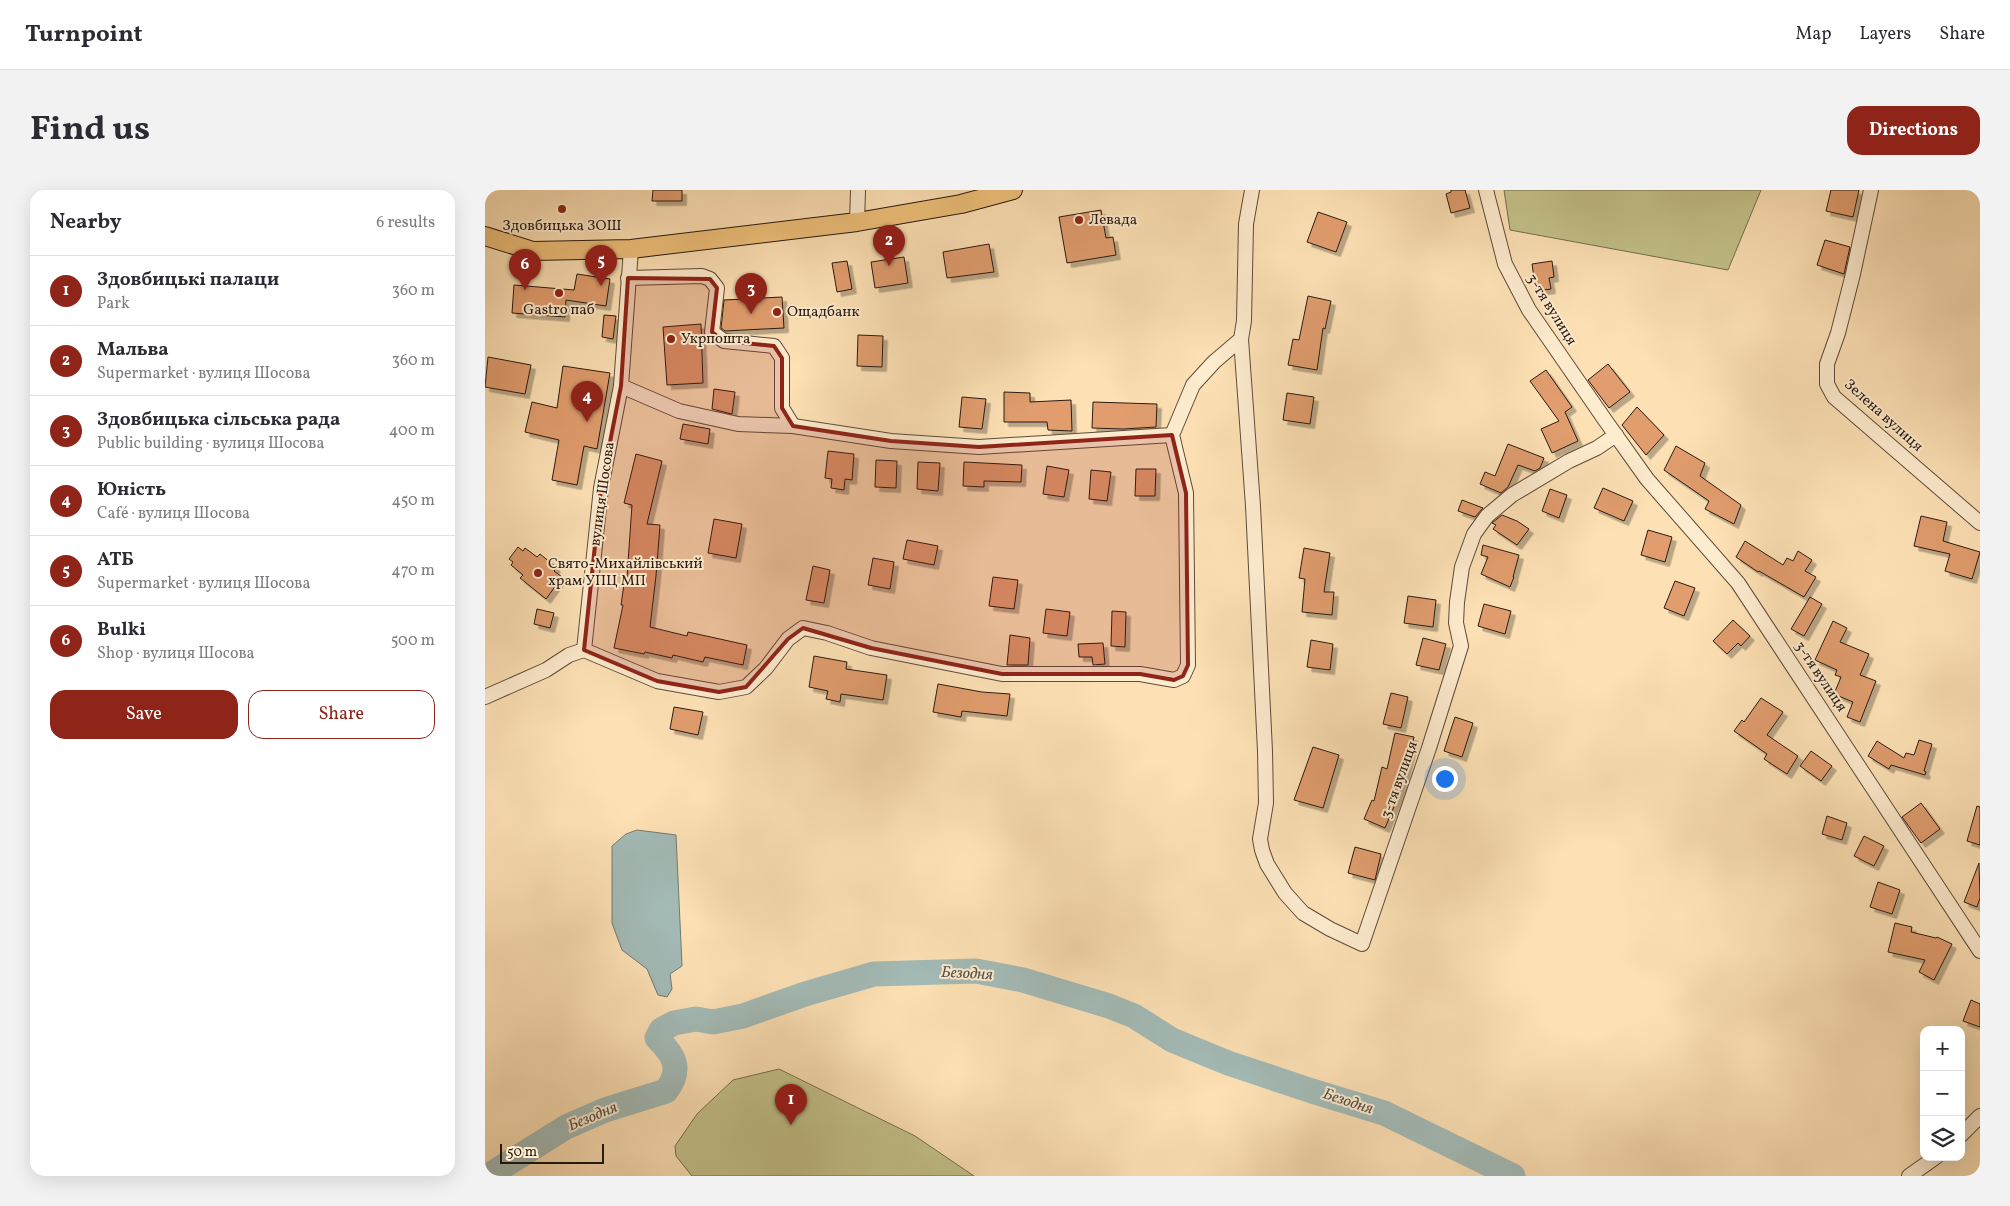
<!DOCTYPE html>
<meta charset="utf-8">
<style>
body{margin:0;font-family:Vollkorn,serif;background:#f2f2f3;color:#2b2b33}
.controls{position:absolute;right:15px;bottom:15px;display:grid;overflow:hidden;border-radius:10px;box-shadow:0 5px 20px #0002}
.controls button{width:45px;height:45px;display:grid;place-items:center;padding:0;border:0;border-bottom:1px solid #e1e1e2;background:#fff;color:#2b2b33;font:25px sans-serif}
.scale{position:absolute;left:15px;bottom:12px;width:104px;box-sizing:border-box;padding-left:5px;border:2px solid #291a11;border-top:0;font-size:14px;line-height:18px;white-space:nowrap;color:#291a11;-webkit-text-stroke:4px #feeccf;paint-order:stroke}
.you{position:absolute;left:959px;top:588px;width:18px;height:18px;margin:-12px;border:4px solid #fff;border-radius:50%;background:#1a73e8;box-shadow:0 0 0 8px #1a73e833}
.badge{display:grid;place-items:center;width:32px;height:32px;border-radius:50%;background:#8f2418;color:#fff;font-size:16px;font-weight:700}
.pin{position:absolute;translate:-50% -41px;filter:drop-shadow(0 1px 2px #0008)}
.pin::after{content:'';position:absolute;top:26px;width:18px;height:15px;background:inherit;clip-path:polygon(0 0,100% 0,50% 100%)}
.list{margin:0;padding:0;list-style:none}
h2{display:flex;justify-content:space-between;align-items:center;height:65px;margin:0;padding:0 20px;font-size:21px}
h2 small{font-size:16px;font-weight:400;color:#7c7c81}
.list li{display:grid;grid-template-columns:32px 1fr auto;gap:15px;align-items:center;box-sizing:border-box;height:70px;padding:0 20px;border-top:1px solid #e1e1e2}
.list b{display:block;font-size:19px;white-space:nowrap}
.list p{margin:0;font-size:16px;white-space:nowrap;color:#7c7c81}
.list em{font-size:16px;font-style:normal;color:#7c7c81}
.actions{display:flex;gap:10px;padding:15px 20px}
.actions a{flex:1;padding:11px 0;border:1px solid #8f2418;border-radius:15px;text-align:center;font-size:18px;color:#8f2418}
.actions .main{background:#8f2418;color:#fff}
.icon{flex:none;width:28px;height:28px;fill:none;stroke:currentColor;stroke-width:2;stroke-linecap:round;stroke-linejoin:round}
.map{position:relative;flex:none;width:1495px;height:986px;overflow:hidden;border-radius:15px}
header{display:flex;align-items:center;gap:30px;box-sizing:border-box;height:70px;padding:0 25px;background:#fff;border-bottom:1px solid #e1e1e2}
header strong{font-size:24px}
nav{display:flex;gap:28px;margin-inline-start:auto;font-size:18px}
.intro{display:flex;align-items:center;justify-content:space-between;box-sizing:border-box;height:120px;padding:0 30px}
h1{margin:0;font-size:35px}
.button{padding:12px 22px;border-radius:15px;background:#8f2418;color:#fff;font-size:18px;font-weight:700}
main{display:flex;gap:30px;padding:0 30px}
aside{flex:1;background:#fff;border-radius:15px;box-shadow:0 5px 20px #0002}
.map>svg:first-child{display:block}
.green{fill:#c4c28a;stroke:#766e4e}
.water{fill:#a3bbb7;stroke:#727b75}
.lines{fill:none;stroke-linecap:round;stroke-linejoin:round}
.river{stroke:#a3bbb7;stroke-width:25}
.building{fill:#e19d6e;stroke:#291a11;filter:url(#shadow)}
.minor-casing{stroke:#5e4c3a;stroke-width:16}
.major-casing{stroke:#291a11;stroke-width:20}
.minor{stroke:#feeccf;stroke-width:14}
.major{stroke:#eec07a;stroke-width:18}
.marked{fill:#8f2418;fill-opacity:0.2;stroke:#8f2418;stroke-width:4;stroke-linejoin:round}
.poi-dot{fill:#8f2418;stroke:#feeccf;stroke-width:2}
.labels{text-anchor:middle;dominant-baseline:central;stroke-width:4;stroke-linejoin:round;paint-order:stroke}
.poi-label{font-size:15px;fill:#291a11;stroke:#feeccf;text-anchor:start}
.street-label{font-size:15px;fill:#291a11;stroke:#feeccf}
.water-label{font-size:16px;font-style:italic;fill:#54524b;stroke:#feeccf}
</style>
<header>
<strong>Turnpoint</strong>
<nav><a>Map</a><a>Layers</a><a>Share</a></nav>
</header>
<div class="intro"><h1>Find us</h1><a class="button">Directions</a></div>
<main>
<aside>
<h2>Nearby<small>6 results</small></h2>
<ul class="list">
<li><span class="badge">1</span><div><b>Здовбицькі палаци</b><p>Park</p></div><em>360 m</em></li>
<li><span class="badge">2</span><div><b>Мальва</b><p>Supermarket · вулиця Шосова</p></div><em>360 m</em></li>
<li><span class="badge">3</span><div><b>Здовбицька сільська рада</b><p>Public building · вулиця Шосова</p></div><em>400 m</em></li>
<li><span class="badge">4</span><div><b>Юність</b><p>Café · вулиця Шосова</p></div><em>450 m</em></li>
<li><span class="badge">5</span><div><b>АТБ</b><p>Supermarket · вулиця Шосова</p></div><em>470 m</em></li>
<li><span class="badge">6</span><div><b>Bulki</b><p>Shop · вулиця Шосова</p></div><em>500 m</em></li>
</ul>
<div class="actions"><a class="main">Save</a><a>Share</a></div>
</aside>
<div class="map">
<svg width="1495" height="986" viewBox="0 0 1495 986">
<defs>
<filter id="shadow"><feDropShadow dx="4.5" dy="4.5" stdDeviation="0" flood-color="#0004"/></filter>
</defs>
<rect width="100%" height="100%" fill="#fde1b5"/>
<filter id="stains"><feTurbulence type="fractalNoise" baseFrequency=".004" numOctaves="4"/><feColorMatrix values="0 0 0 0 .2 0 0 0 0 .09 0 0 0 0 .02 0 0 0 .5 -.17"/></filter>
<radialGradient id="worn" r=".72"><stop offset=".6" stop-color="#630" stop-opacity="0"/><stop offset="1" stop-color="#630" stop-opacity=".3"/></radialGradient>
<g class="green">
<path d="M 1019,0 L 1276,0 L 1243,80 L 1025,40 Z"/>
<path d="M 294,879 L 430,946 L 489,986 L 207,986 L 191,966 L 190,956 L 212,924 L 248,890 Z"/>
</g>
<path class="water" d="M 152,640 L 191,645 L 197,776 L 185,784 L 187,799 L 182,807 L 173,805 L 162,779 L 137,760 L 127,733 L 127,656 L 141,644 Z"/>
<g class="lines">
<path class="river" d="M 3,986 L 81,937 L 120,920 L 181,901 C 198,879 189,865 172,848 L 176,840 L 189,833 L 211,829 L 228,832 L 258,826 L 320,804 L 389,784 L 491,781 L 538,790 L 624,816 L 649,826 L 687,850 L 743,873 L 827,901 L 899,923 L 1028,986"/>
</g>
<g class="building">
<path d="M 168,0 L 197,0 L 197,11 L 167,11 Z"/>
<path d="M 966,0 L 980,0 L 985,18 L 966,23 L 961,4 L 966,2 Z"/>
<path d="M 1346,0 L 1374,0 L 1368,27 L 1341,21 Z"/>
<path d="M 616,20 L 621,48 L 628,47 L 631,65 L 582,73 L 574,27 Z"/>
<path d="M 833,22 L 862,32 L 851,62 L 822,52 Z"/>
<path d="M 1340,50 L 1365,57 L 1359,84 L 1332,75 Z"/>
<path d="M 504,54 L 509,82 L 462,88 L 458,62 Z"/>
<path d="M 419,67 L 423,93 L 390,98 L 386,72 Z"/>
<path d="M 362,71 L 367,99 L 352,102 L 347,73 Z"/>
<path d="M 1067,71 L 1069,87 L 1064,88 L 1066,99 L 1051,101 L 1047,74 Z"/>
<path d="M 92,84 L 125,89 L 121,116 L 81,110 L 80,127 L 27,123 L 29,95 L 89,100 Z"/>
<path d="M 823,106 L 846,111 L 840,139 L 838,138 L 832,180 L 803,175 L 808,149 L 814,150 Z"/>
<path d="M 297,107 L 299,138 L 240,141 L 236,138 L 239,110 Z"/>
<path d="M 119,125 L 131,126 L 128,149 L 117,147 Z"/>
<path d="M 216,134 L 218,193 L 182,195 L 178,137 Z"/>
<path d="M 373,145 L 398,146 L 397,177 L 372,176 Z"/>
<path d="M 3,167 L 46,175 L 40,204 L 0,197 Z"/>
<path d="M 1123,174 L 1145,202 L 1124,218 L 1103,190 Z"/>
<path d="M 78,176 L 125,183 L 112,259 L 99,256 L 92,295 L 67,290 L 74,250 L 40,242 L 47,212 L 72,218 Z"/>
<path d="M 1061,180 L 1087,217 L 1080,222 L 1093,251 L 1067,263 L 1056,239 L 1074,231 L 1045,191 Z"/>
<path d="M 229,199 L 250,202 L 247,224 L 227,219 Z"/>
<path d="M 519,202 L 545,203 L 545,212 L 586,210 L 587,241 L 563,240 L 562,232 L 519,232 Z"/>
<path d="M 802,203 L 829,207 L 825,234 L 798,230 Z"/>
<path d="M 477,207 L 501,209 L 497,239 L 474,237 Z"/>
<path d="M 608,212 L 672,214 L 671,237 L 638,239 L 607,238 Z"/>
<path d="M 1152,217 L 1179,245 L 1161,265 L 1137,235 Z"/>
<path d="M 198,234 L 225,239 L 223,254 L 195,249 Z"/>
<path d="M 1023,254 L 1059,268 L 1055,278 L 1050,281 L 1033,275 L 1023,297 L 1016,303 L 995,294 L 1000,282 L 1010,286 Z"/>
<path d="M 1191,256 L 1220,273 L 1215,286 L 1256,315 L 1249,334 L 1220,319 L 1224,311 L 1179,280 Z"/>
<path d="M 343,261 L 369,264 L 367,290 L 360,289 L 359,300 L 346,298 L 347,289 L 340,288 Z"/>
<path d="M 151,264 L 177,271 L 162,334 L 175,335 L 171,386 L 165,437 L 202,446 L 203,442 L 262,455 L 258,475 L 220,467 L 218,472 L 188,465 L 187,468 L 160,462 L 159,464 L 129,458 L 138,415 L 136,415 L 140,387 L 142,387 L 147,315 L 139,313 Z"/>
<path d="M 391,270 L 412,271 L 411,298 L 390,297 Z"/>
<path d="M 433,272 L 455,273 L 453,301 L 432,299 Z"/>
<path d="M 479,272 L 537,275 L 536,292 L 499,291 L 499,297 L 478,296 Z"/>
<path d="M 562,276 L 584,280 L 579,307 L 558,304 Z"/>
<path d="M 651,279 L 671,279 L 670,306 L 650,306 Z"/>
<path d="M 606,280 L 626,282 L 622,311 L 604,309 Z"/>
<path d="M 1118,298 L 1148,311 L 1139,331 L 1109,318 Z"/>
<path d="M 1065,299 L 1082,305 L 1074,328 L 1057,321 Z"/>
<path d="M 977,310 L 998,318 L 990,327 L 973,321 Z"/>
<path d="M 1017,325 L 1032,331 L 1044,339 L 1032,355 L 1008,339 L 1011,335 L 1007,333 Z"/>
<path d="M 1436,326 L 1462,332 L 1458,351 L 1495,362 L 1487,389 L 1460,381 L 1465,364 L 1429,356 Z"/>
<path d="M 229,329 L 257,334 L 251,368 L 223,363 Z"/>
<path d="M 1163,340 L 1187,347 L 1180,372 L 1156,365 Z"/>
<path d="M 422,350 L 453,356 L 449,375 L 418,369 Z"/>
<path d="M 1260,351 L 1298,375 L 1302,368 L 1308,371 L 1313,361 L 1327,370 L 1320,381 L 1331,387 L 1319,407 L 1274,381 L 1273,382 L 1251,367 Z"/>
<path d="M 998,355 L 1034,365 L 1028,387 L 1029,387 L 1025,397 L 996,384 L 1003,367 L 996,365 Z"/>
<path d="M 33,357 L 38,361 L 40,358 L 52,367 L 55,364 L 71,377 L 69,381 L 77,387 L 61,409 L 35,388 L 38,385 L 26,375 L 28,372 L 24,369 Z"/>
<path d="M 819,358 L 845,363 L 839,402 L 849,402 L 847,425 L 817,422 L 820,389 L 814,388 Z"/>
<path d="M 388,368 L 409,372 L 405,399 L 383,395 Z"/>
<path d="M 328,376 L 345,380 L 339,413 L 321,410 Z"/>
<path d="M 508,387 L 533,390 L 529,419 L 504,416 Z"/>
<path d="M 1190,391 L 1210,398 L 1199,426 L 1179,418 Z"/>
<path d="M 923,406 L 951,410 L 948,437 L 919,433 Z"/>
<path d="M 1325,407 L 1337,414 L 1319,446 L 1306,439 Z"/>
<path d="M 999,414 L 1026,421 L 1020,444 L 993,436 Z"/>
<path d="M 52,419 L 69,423 L 65,438 L 49,434 Z"/>
<path d="M 561,419 L 585,422 L 582,446 L 558,443 Z"/>
<path d="M 627,421 L 641,422 L 640,457 L 626,456 Z"/>
<path d="M 1248,430 L 1265,446 L 1256,456 L 1253,453 L 1242,464 L 1228,451 Z"/>
<path d="M 1348,431 L 1362,438 L 1355,452 L 1384,464 L 1375,485 L 1391,491 L 1375,532 L 1362,527 L 1368,512 L 1349,504 L 1356,487 L 1350,485 L 1352,480 L 1330,470 Z"/>
<path d="M 525,445 L 545,448 L 543,475 L 522,475 Z"/>
<path d="M 938,448 L 961,454 L 954,480 L 931,475 Z"/>
<path d="M 826,450 L 848,454 L 845,480 L 822,477 Z"/>
<path d="M 618,453 L 620,474 L 608,475 L 607,467 L 594,467 L 593,454 Z"/>
<path d="M 329,466 L 362,472 L 361,479 L 402,485 L 398,510 L 356,504 L 355,512 L 341,509 L 343,501 L 324,497 Z"/>
<path d="M 453,494 L 497,502 L 525,504 L 522,526 L 477,521 L 476,527 L 448,522 Z"/>
<path d="M 906,503 L 923,507 L 916,538 L 898,534 Z"/>
<path d="M 1276,508 L 1298,522 L 1282,545 L 1313,566 L 1302,584 L 1279,569 L 1282,564 L 1249,541 L 1257,530 L 1259,532 Z"/>
<path d="M 189,517 L 218,522 L 213,545 L 185,539 Z"/>
<path d="M 970,527 L 988,533 L 977,567 L 959,561 Z"/>
<path d="M 910,543 L 929,547 L 916,600 L 900,638 L 879,629 L 887,610 L 889,611 L 897,577 L 902,579 Z"/>
<path d="M 1434,550 L 1447,554 L 1439,581 L 1441,582 L 1440,585 L 1406,575 L 1404,579 L 1383,566 L 1392,551 L 1419,568 L 1421,563 L 1429,565 Z"/>
<path d="M 828,557 L 854,565 L 838,618 L 809,610 Z"/>
<path d="M 1326,561 L 1347,576 L 1336,591 L 1315,576 Z"/>
<path d="M 1436,613 L 1455,639 L 1436,653 L 1417,627 Z"/>
<path d="M 1492,616 L 1495,617 L 1495,655 L 1482,651 Z"/>
<path d="M 1342,626 L 1362,633 L 1357,650 L 1337,644 Z"/>
<path d="M 1379,646 L 1399,656 L 1389,676 L 1369,666 Z"/>
<path d="M 870,657 L 896,664 L 890,690 L 863,683 Z"/>
<path d="M 1494,673 L 1495,708 L 1492,717 L 1479,712 Z"/>
<path d="M 1393,692 L 1415,700 L 1407,724 L 1385,717 Z"/>
<path d="M 1410,733 L 1427,737 L 1426,742 L 1451,748 L 1452,747 L 1467,754 L 1449,790 L 1434,782 L 1440,770 L 1403,762 Z"/>
<path d="M 1486,810 L 1495,814 L 1495,837 L 1478,831 Z"/>
</g>
<g class="lines">
<g class="minor-casing">
<g id="minor">
<path d="M 1001,0 L 1020,74 L 1044,120 L 1120,230 L 1162,289 L 1253,393 L 1495,761"/>
<path d="M 1386,0 L 1368,84 L 1353,143 L 1342,174 L 1342,194 L 1349,207 L 1495,333"/>
<path d="M 372,32 L 373,0"/>
<path d="M 143,88 L 217,86 L 225,89 L 232,98 L 227,142 L 239,151 L 289,156 L 297,168 L 297,218 L 308,236"/>
<path d="M 756,149 L 768,316 L 780,561 L 781,613 L 775,649 L 777,660 L 782,674 L 800,703 L 818,723 L 845,739 L 877,754 L 944,558 L 976,456 L 971,433 L 972,412 L 977,377 L 989,344 L 1002,326 L 1027,305 L 1084,271 L 1112,258 L 1131,245"/>
<path d="M 136,196 L 194,221 L 253,234 L 308,236 L 406,251 L 494,257 L 687,245"/>
<path d="M 99,460 L 116,298 L 136,196 L 146,59"/>
<path d="M 0,507 L 61,480 L 84,465 L 99,460 L 172,491 L 234,502 L 261,497 L 281,478 L 303,449 L 318,438 L 342,443 L 386,458 L 517,484 L 655,484 L 689,490 L 698,486 L 703,475 L 701,303 L 687,245 L 708,195 L 729,172 L 756,149 L 759,131 L 761,34 L 767,0"/>
<path d="M 1476,945 L 1495,926"/>
<path d="M 1424,986 L 1451,967"/>
</g>
</g>
<g class="major-casing">
<path id="major" d="M 0,46 L 48,61 L 146,59 L 372,32 L 476,14 L 528,0"/>
</g>
<use href="#minor" class="minor"/>
<use href="#major" class="major"/>
</g>
<path class="marked" d="M 143,88 L 225,89 L 232,98 L 227,142 L 239,151 L 289,156 L 297,168 L 297,218 L 308,236 L 406,251 L 494,257 L 687,245 L 701,303 L 703,475 L 698,486 L 689,490 L 655,484 L 517,484 L 386,458 L 318,438 L 303,449 L 261,497 L 234,502 L 172,491 L 99,460 L 116,298 L 136,196 Z"/>
<g class="poi-dot">
<circle cx="77" cy="19" r="5"/>
<circle cx="594" cy="30" r="5"/>
<circle cx="74" cy="103" r="5"/>
<circle cx="292" cy="122" r="5"/>
<circle cx="186" cy="149" r="5"/>
<circle cx="53" cy="383" r="5"/>
</g>
<g class="labels">
<g class="poi-label">
<text x="604" y="30">Левада</text>
<text x="77" y="36" text-anchor="middle">Здовбицька ЗОШ</text>
<text x="74" y="120" text-anchor="middle">Gastro паб</text>
<text x="302" y="122">Ощадбанк</text>
<text x="196" y="149">Укрпошта</text>
<text x="63" y="374">Свято-Михайлівський<tspan x="63" dy="17">храм УПЦ МП</tspan></text>
</g>
<g class="street-label">
<text transform="translate(1066 120) rotate(58)">3-тя вулиця</text>
<text transform="translate(1398 226) rotate(42)">Зелена вулиця</text>
<text transform="translate(118 304) rotate(-82)">вулиця Шосова</text>
<text transform="translate(1335 487) rotate(56)">3-тя вулиця</text>
<text transform="translate(915 590) rotate(-70)">3-тя вулиця</text>
</g>
<g class="water-label">
<text transform="translate(482 784) rotate(3)">Безодня</text>
<text transform="translate(863 912) rotate(18)">Безодня</text>
<text transform="translate(108 927) rotate(-23)">Безодня</text>
</g>
</g>
<rect width="100%" height="100%" filter="url(#stains)"/>
<rect width="100%" height="100%" fill="url(#worn)"/>
</svg>
<div class="controls">
<button>+</button>
<button>−</button>
<button><svg class="icon" aria-label="layers" viewBox="0 0 24 24"><path d="M12 4l9 5-9 5-9-5zM3 14l9 5 9-5"/></svg></button>
</div>
<div class="scale">50 m</div>
<div class="you"></div>
<div class="pin badge" style="left:306px;top:935px">1</div>
<div class="pin badge" style="left:404px;top:76px">2</div>
<div class="pin badge" style="left:266px;top:124px">3</div>
<div class="pin badge" style="left:102px;top:232px">4</div>
<div class="pin badge" style="left:116px;top:96px">5</div>
<div class="pin badge" style="left:40px;top:100px">6</div>
</div>
</main>
